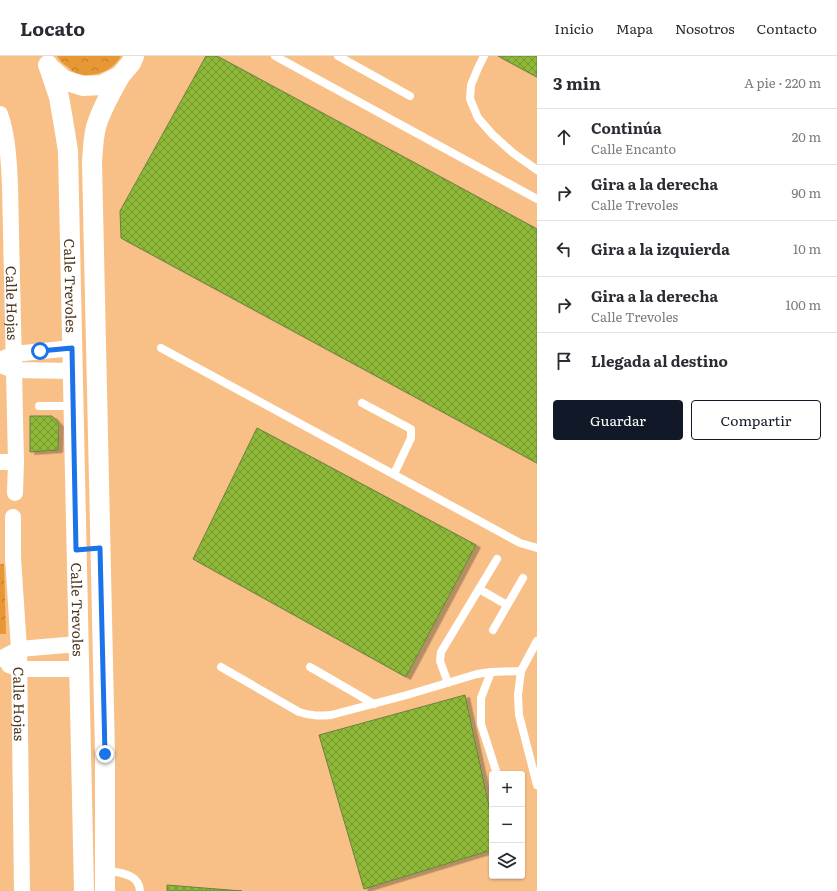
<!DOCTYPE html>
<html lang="es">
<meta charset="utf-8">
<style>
body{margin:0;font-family:Literata,serif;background:#f7f7f7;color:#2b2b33}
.controls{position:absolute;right:12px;bottom:12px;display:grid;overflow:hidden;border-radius:4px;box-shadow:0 1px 3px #0004}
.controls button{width:36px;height:36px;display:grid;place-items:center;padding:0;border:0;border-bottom:1px solid #e1e1e2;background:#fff;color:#2b2b33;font:20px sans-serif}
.stop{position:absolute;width:12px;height:12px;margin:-9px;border:3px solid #1a73e8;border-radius:50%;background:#fff}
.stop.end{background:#1a73e8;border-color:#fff;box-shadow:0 1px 4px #0008}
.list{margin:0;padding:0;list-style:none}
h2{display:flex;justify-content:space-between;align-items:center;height:52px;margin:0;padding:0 16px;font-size:17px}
h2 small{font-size:13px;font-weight:400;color:#7c7c81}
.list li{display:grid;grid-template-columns:26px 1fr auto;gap:12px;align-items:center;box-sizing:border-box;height:56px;padding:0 16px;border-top:1px solid #e1e1e2}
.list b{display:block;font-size:15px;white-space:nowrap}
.list p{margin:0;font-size:13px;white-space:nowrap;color:#7c7c81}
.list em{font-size:13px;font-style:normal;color:#7c7c81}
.actions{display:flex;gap:8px;padding:12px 16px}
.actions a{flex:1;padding:9px 0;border:1px solid #111827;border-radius:4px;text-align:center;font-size:14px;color:#111827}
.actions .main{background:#111827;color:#fff}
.icon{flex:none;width:22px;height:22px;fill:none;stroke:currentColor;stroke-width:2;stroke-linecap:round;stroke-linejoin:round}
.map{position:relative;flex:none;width:537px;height:835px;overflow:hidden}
header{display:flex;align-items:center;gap:24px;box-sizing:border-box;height:56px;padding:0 20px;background:#fff;border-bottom:1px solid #e1e1e2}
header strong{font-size:19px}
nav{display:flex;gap:22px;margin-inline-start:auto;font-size:14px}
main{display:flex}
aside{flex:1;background:#fff}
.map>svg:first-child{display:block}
.park{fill:url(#park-crowns)}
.building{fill:url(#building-cross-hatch);stroke:#69823f;filter:url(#shadow)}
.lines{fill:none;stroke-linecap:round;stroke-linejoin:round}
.service{stroke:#fff;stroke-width:8}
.minor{stroke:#fff;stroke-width:16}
.tertiary{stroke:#fff;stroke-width:20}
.route{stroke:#1a73e8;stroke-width:5}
.labels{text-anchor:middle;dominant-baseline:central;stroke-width:3;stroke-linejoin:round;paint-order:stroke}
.street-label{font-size:14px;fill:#4d361e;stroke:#fbe9d9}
</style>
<header>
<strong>Locato</strong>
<nav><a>Inicio</a><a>Mapa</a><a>Nosotros</a><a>Contacto</a></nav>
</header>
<main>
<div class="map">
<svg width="537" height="835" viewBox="0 0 537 835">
<defs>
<pattern id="park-crowns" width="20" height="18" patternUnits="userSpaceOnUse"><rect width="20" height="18" fill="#e89735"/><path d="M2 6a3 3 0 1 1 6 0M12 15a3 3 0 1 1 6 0" fill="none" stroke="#be7c2c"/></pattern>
<pattern id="building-cross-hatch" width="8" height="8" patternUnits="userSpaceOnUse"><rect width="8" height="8" fill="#8eb937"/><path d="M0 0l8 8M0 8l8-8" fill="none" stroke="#76972e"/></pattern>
<filter id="shadow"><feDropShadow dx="4.5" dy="2.5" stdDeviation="0" flood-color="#0004"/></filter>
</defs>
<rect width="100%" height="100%" fill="#f8c086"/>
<g class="park">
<path d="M 57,0 L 121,0 C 113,15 94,22 78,18 C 74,17 71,14 68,11 C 63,8 60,5 57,0 Z"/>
<path d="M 0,508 L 4,508 L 6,578 L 0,578 Z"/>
</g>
<g class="building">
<path d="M 206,0 L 217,0 L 537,173 L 537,407 L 121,182 L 120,155 Z"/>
<path d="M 498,0 L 537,0 L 537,21 Z"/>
<path d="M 30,360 L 52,360 L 59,368 L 58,394 L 30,396 Z"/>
<path d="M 257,372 L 476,489 L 406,621 L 193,503 Z"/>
<path d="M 465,639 L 492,764 L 492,794 L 364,833 L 319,679 Z"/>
<path d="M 167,829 L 204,832 L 242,835 L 167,835 Z"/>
</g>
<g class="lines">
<g class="service">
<path d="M 275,0 L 537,143"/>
<path d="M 338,0 L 410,40"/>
<path d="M 484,0 L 478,12 L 471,29 L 470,43 L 478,62 L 492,78 L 513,97 L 537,114"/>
<path d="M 161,292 L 520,487 L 537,492"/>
<path d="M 362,347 L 411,373 L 411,382 L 394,418"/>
<path d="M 39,350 L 73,350"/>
<path d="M 479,533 L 507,549"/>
<path d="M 493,574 L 523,522"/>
<path d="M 537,585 L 521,615 L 518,639 L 519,659 L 537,729"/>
<path d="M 221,611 L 299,656 C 311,660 319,660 331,659 L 407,639 L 477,618 L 491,616 L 521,615"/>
<path d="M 310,611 L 374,648"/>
<path d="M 491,616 L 481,642 L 481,668 L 497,718"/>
<path d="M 448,627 L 440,605 L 441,596 L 497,503"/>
<path d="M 105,814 C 119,817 139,817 140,835"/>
</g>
<g class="minor">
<path id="s1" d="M 0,58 C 8,81 9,107 10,130 L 16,406 L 15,437"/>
<path d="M 0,304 L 14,298 L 72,292"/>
<path d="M 5,311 L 14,314 L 73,315"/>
<path d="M 0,406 L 16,406"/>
<path id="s2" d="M 13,461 L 13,502 L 19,593 L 22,835"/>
<path d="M 0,603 L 19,593 L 78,588"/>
<path d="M 9,609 L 19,613 L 78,613"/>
</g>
<g class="tertiary">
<path d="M 48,9 L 49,11 L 64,24 L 83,30 L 102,29 L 120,20 L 131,7 L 134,0"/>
<path id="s3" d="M 49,11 L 59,41 L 64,70 L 68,95 L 84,835"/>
<path d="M 105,835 L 105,698 L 92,106 C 93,94 93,83 96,71 C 101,53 111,37 120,20"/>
</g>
</g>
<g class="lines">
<path class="route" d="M 40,295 L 72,292 L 76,494 L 100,492 L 105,698"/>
</g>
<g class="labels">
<g class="street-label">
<text stroke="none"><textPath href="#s3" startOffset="221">Calle Trevoles</textPath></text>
<text stroke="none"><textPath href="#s1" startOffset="190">Calle Hojas</textPath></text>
<text stroke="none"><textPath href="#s3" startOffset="545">Calle Trevoles</textPath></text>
<text stroke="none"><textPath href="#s2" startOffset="187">Calle Hojas</textPath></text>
</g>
</g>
</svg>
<div class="controls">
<button>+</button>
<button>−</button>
<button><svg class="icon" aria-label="layers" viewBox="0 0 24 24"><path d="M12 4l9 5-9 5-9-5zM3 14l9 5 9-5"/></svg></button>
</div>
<div class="stop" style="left:40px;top:295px"></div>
<div class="stop end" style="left:105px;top:698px"></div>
</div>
<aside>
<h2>3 min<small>A pie · 220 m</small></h2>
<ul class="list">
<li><svg class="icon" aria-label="ahead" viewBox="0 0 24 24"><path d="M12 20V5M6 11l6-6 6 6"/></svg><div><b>Continúa</b><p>Calle Encanto</p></div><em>20 m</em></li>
<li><svg class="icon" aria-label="right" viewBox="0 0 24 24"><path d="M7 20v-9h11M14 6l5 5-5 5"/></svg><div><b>Gira a la derecha</b><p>Calle Trevoles</p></div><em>90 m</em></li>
<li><svg class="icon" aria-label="left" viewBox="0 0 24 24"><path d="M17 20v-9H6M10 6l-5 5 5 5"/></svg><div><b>Gira a la izquierda</b></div><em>10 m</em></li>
<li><svg class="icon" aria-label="right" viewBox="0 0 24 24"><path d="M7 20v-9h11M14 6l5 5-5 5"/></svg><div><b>Gira a la derecha</b><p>Calle Trevoles</p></div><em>100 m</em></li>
<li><svg class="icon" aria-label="arrive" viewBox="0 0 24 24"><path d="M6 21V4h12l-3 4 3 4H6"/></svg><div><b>Llegada al destino</b></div></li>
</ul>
<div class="actions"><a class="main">Guardar</a><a>Compartir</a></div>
</aside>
</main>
